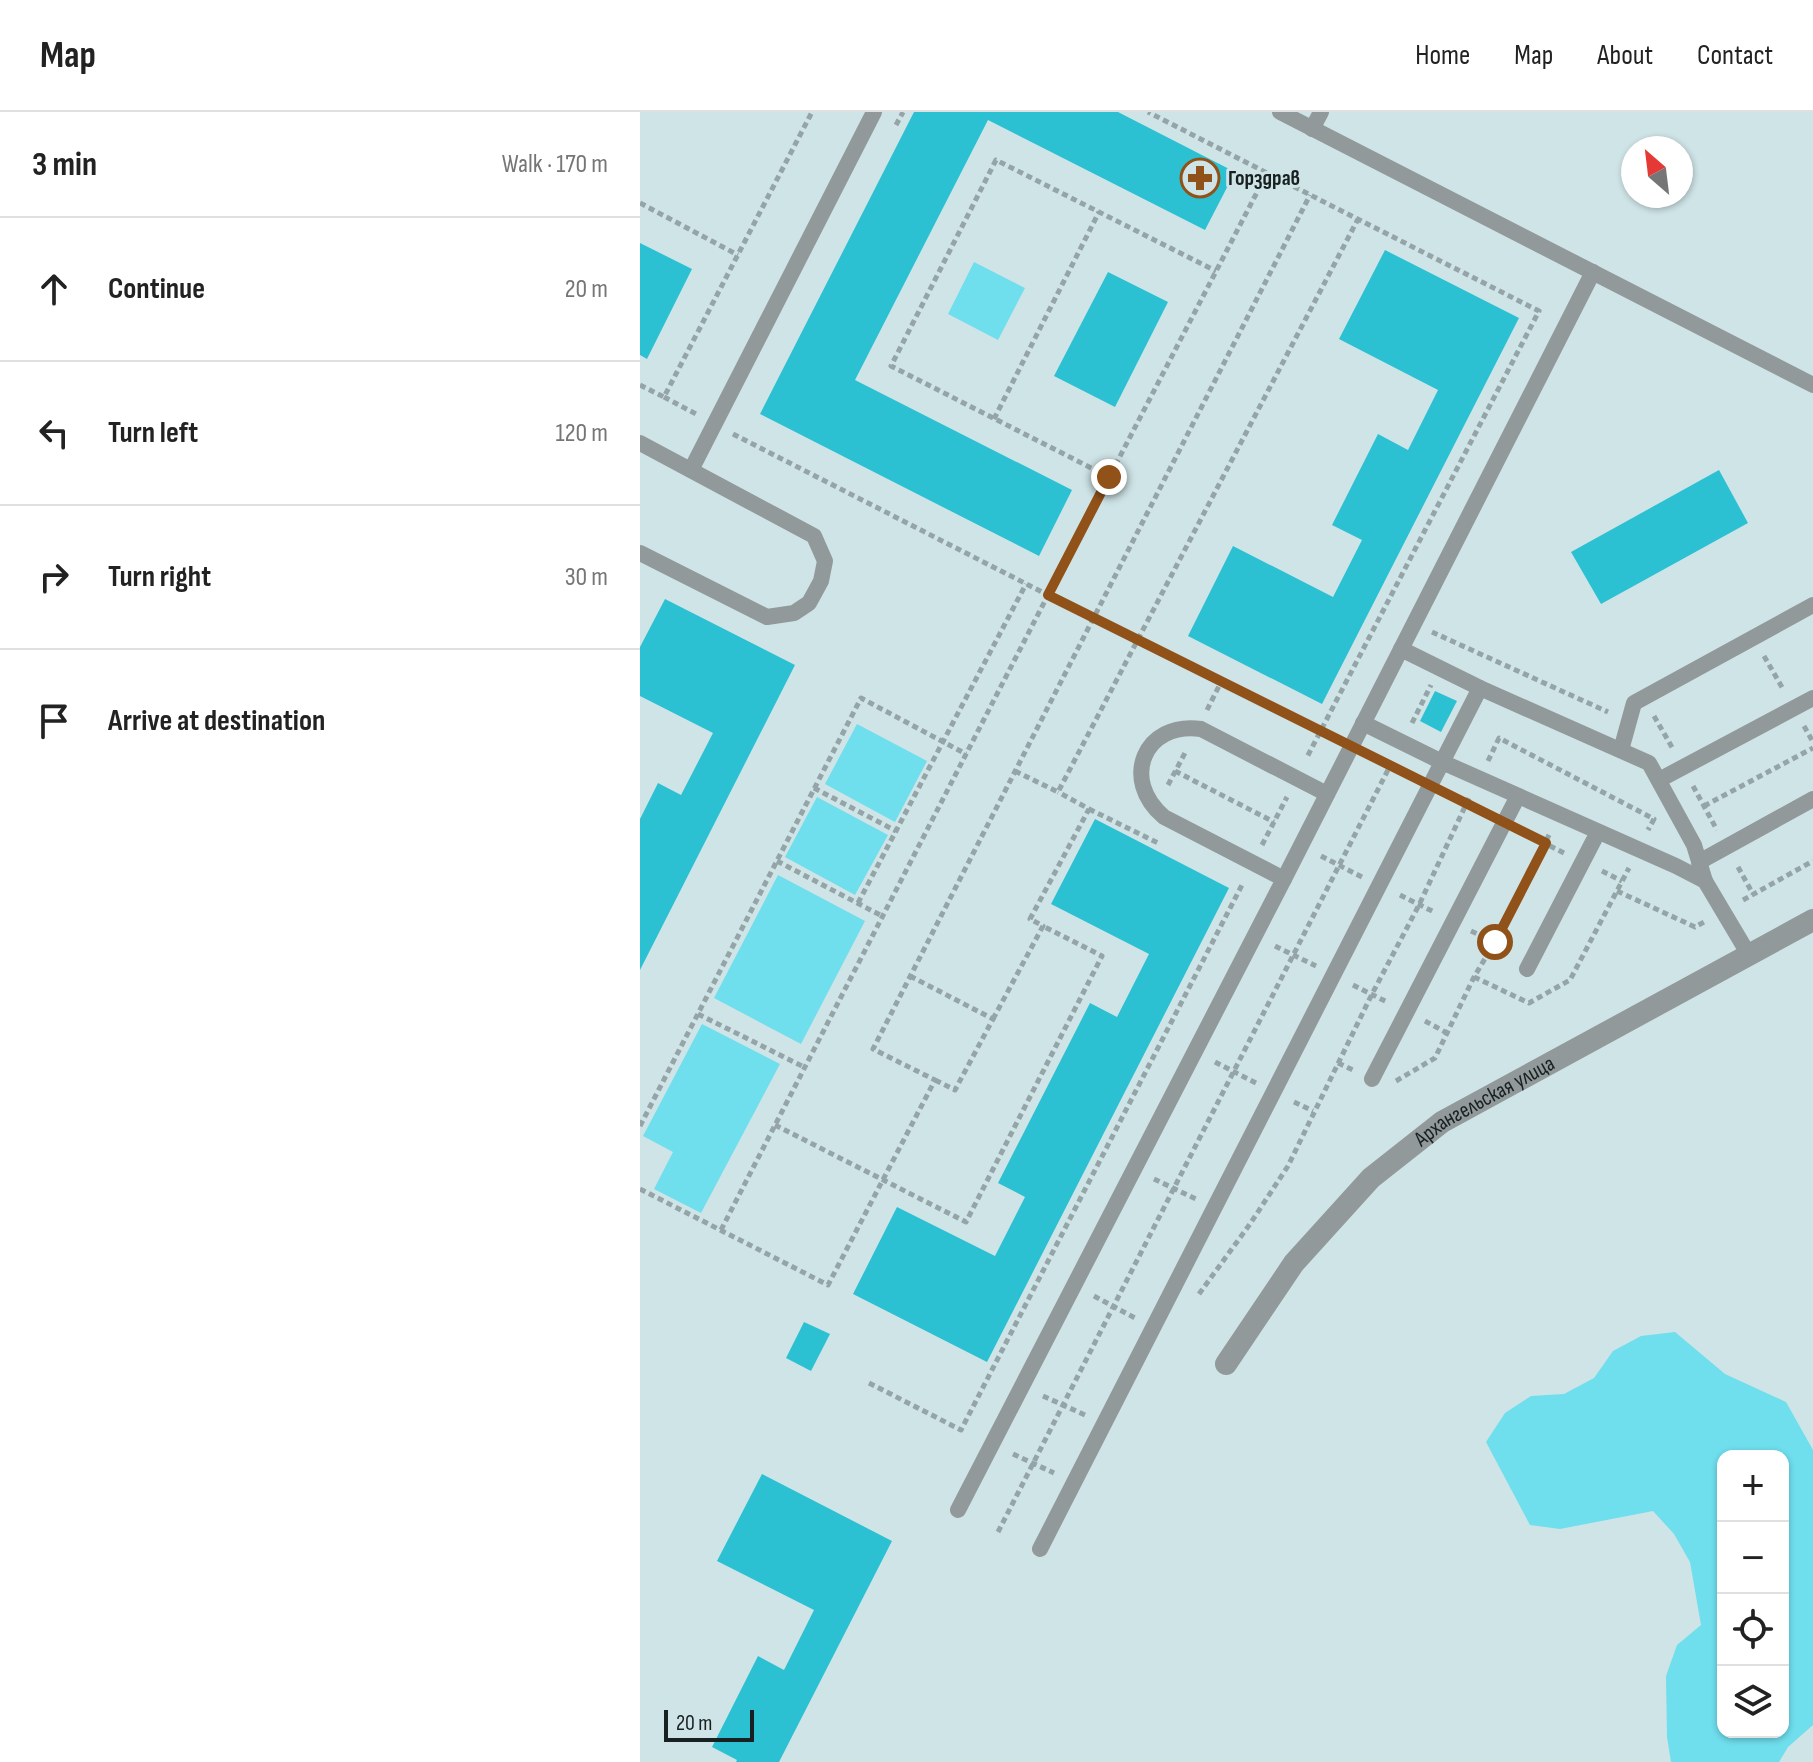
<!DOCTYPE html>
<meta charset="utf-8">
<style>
body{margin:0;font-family:"Sofia Sans Condensed",sans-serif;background:#f6f6f6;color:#222}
.controls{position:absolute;right:24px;bottom:24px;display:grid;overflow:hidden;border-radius:16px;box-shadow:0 2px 6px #0004}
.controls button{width:72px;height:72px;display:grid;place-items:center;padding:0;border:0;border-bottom:2px solid #e0e0e0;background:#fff;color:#222;font:40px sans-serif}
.compass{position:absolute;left:981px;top:24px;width:72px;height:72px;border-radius:50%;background:#fff;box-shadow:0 2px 6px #0004;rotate:332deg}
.scale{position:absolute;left:24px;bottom:20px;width:90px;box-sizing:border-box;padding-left:8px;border:4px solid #182021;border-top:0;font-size:22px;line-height:28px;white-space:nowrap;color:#182021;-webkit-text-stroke:6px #cfe4e7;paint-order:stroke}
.stop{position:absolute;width:24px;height:24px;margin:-18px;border:6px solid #91521a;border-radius:50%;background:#fff}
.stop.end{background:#91521a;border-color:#fff;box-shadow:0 2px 8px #0008}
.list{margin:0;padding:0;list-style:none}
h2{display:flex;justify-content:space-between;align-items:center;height:104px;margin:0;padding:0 32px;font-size:34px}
h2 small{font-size:26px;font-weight:400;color:#767676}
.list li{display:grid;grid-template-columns:52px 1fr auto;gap:24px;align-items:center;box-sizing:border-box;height:144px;padding:0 32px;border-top:2px solid #e0e0e0}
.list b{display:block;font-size:30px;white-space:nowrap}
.list em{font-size:26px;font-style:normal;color:#767676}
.icon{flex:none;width:44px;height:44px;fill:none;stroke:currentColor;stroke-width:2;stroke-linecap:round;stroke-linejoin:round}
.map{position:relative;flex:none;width:1173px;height:1650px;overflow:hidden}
header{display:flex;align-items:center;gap:48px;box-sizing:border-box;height:112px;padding:0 40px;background:#fff;border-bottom:2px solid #e0e0e0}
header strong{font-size:38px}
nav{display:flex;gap:44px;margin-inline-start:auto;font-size:28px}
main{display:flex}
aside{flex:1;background:#fff}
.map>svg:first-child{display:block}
.green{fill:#6fdeed;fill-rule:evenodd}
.building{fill:#2cc1d2}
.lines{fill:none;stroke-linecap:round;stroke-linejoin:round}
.path{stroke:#94a4a7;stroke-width:5;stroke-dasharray:6 4;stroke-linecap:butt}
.service{stroke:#91999b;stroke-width:16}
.minor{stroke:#91999b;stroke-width:22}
.route{stroke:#91521a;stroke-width:10}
.labels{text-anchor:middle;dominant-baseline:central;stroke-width:6;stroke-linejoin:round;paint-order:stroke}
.poi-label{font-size:22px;font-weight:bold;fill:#182021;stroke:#cfe4e7;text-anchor:start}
.street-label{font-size:22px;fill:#182021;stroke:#cfe4e7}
</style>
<header>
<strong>Map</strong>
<nav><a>Home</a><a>Map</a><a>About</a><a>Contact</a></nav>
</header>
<main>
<aside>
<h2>3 min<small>Walk · 170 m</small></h2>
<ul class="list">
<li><svg class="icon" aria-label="ahead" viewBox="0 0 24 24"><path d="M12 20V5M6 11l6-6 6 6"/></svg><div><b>Continue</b></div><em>20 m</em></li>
<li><svg class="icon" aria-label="left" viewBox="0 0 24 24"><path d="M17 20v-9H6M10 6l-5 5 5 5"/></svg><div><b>Turn left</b></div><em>120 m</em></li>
<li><svg class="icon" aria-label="right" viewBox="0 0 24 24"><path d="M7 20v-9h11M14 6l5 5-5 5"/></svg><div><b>Turn right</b></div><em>30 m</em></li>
<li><svg class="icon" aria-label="arrive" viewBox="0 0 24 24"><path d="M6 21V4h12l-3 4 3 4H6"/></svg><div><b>Arrive at destination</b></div></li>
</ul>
</aside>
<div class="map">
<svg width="1173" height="1650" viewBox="0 0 1173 1650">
<rect width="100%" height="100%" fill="#cfe4e7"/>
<g class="green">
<path d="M 334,150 L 385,176 L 358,228 L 308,202 Z"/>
<path d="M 217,612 L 287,649 L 255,710 L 185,672 Z"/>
<path d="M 177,685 L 248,723 L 215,783 L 145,745 Z"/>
<path d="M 138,763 L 225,809 L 161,932 L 74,886 Z"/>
<path d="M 62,912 L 140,952 L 61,1101 L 14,1077 L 33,1040 L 3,1024 Z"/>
<path d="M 1035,1220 L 1085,1262 L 1146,1290 L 1173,1338 L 1173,1613 L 1148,1635 L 1139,1650 L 1031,1650 L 1027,1625 L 1026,1564 L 1037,1533 L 1061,1513 L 1050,1450 L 1034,1422 L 1013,1399 L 920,1417 L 890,1413 L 846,1330 L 865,1301 L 891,1284 L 924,1282 L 954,1266 L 973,1239 L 1001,1224 ZM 1083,1344 L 1143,1344 L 1143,1620 L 1083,1620 Z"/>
</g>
<g class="building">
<path d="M 274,0 L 478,0 L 595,60 L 565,118 L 348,8 L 215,268 L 432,378 L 399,444 L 120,302 Z"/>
<path d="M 0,131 L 52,157 L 7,247 L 0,243 Z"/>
<path d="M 745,138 L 879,206 L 682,592 L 548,524 L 593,434 L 693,485 L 722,428 L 692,413 L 738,322 L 768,338 L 798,278 L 699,227 Z"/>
<path d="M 468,160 L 528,190 L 475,295 L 414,264 Z"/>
<path d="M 1079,358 L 1108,411 L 961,492 L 931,440 Z"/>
<path d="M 25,487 L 155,553 L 0,858 L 0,707 L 18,671 L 41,683 L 73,621 L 0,584 L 0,535 Z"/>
<path d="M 795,579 L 817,589 L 801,620 L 780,609 Z"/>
<path d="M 455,707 L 589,776 L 347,1250 L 213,1182 L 257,1095 L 355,1144 L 385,1085 L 358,1071 L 450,891 L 477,905 L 509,842 L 411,792 Z"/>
<path d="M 164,1210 L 190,1222 L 171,1259 L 146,1246 Z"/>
<path d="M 122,1362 L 252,1429 L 139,1650 L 96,1650 L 97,1648 L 72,1635 L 118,1544 L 144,1558 L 174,1498 L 77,1449 Z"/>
</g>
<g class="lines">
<g class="path">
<path d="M 256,13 L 263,0"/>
<path d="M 627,61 L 899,199 L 666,647"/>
<path d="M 0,91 L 98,143"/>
<path d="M 0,273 L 24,285 L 172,0"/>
<path d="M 24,285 L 56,302"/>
<path d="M 354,307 L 459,100"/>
<path d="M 93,322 L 408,483 L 627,61 L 508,0"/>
<path d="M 469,365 L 251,254 L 356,48 L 576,159"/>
<path d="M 792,520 L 968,600"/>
<path d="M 1124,544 L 1143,577"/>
<path d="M 567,598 L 581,570"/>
<path d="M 1014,604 L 1033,637"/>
<path d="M 772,611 L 791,573"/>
<path d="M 1164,614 L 1173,630"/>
<path d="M 729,644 L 770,664"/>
<path d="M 848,649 L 859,626 L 1014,707 L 1008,718"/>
<path d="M 375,659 L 418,680 L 718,107"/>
<path d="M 535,659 L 634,710"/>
<path d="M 528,673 L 546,639"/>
<path d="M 1053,674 L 1077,718"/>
<path d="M 174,676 L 256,719"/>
<path d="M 808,683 L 845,701"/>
<path d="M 1064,694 L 1173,636"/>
<path d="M 449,697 L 520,732"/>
<path d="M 883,720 L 924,741"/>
<path d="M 622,733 L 647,685"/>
<path d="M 681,744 L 722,765"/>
<path d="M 137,749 L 242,804"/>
<path d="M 1098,755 L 1113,782"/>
<path d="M 962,759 L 982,769"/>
<path d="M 977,779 L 1055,815 L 1066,809"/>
<path d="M 760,783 L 794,800"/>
<path d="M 1103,788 L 1173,749"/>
<path d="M 218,791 L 386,472"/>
<path d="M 831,819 L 855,830"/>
<path d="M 635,834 L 676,854"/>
<path d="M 270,864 L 353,907 L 315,978 L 295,968"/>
<path d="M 834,865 L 889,891 L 930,868 L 989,756"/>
<path d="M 713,873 L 747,890"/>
<path d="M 58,902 L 164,955"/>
<path d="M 353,907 L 403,814 L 390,807 L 449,697 L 418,680"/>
<path d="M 785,909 L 807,921"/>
<path d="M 575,950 L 616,971"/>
<path d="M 698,951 L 715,959"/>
<path d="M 756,969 L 795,946 L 834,865 L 855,830 L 910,721"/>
<path d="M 654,990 L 673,999"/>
<path d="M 135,1013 L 326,1110 L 462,844 L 403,814"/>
<path d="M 0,1014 L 221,586 L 326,642"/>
<path d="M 514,1067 L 556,1087"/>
<path d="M 0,1077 L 188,1173 L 295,968 L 233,937 L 670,83"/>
<path d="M 81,1118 L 408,483 L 691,625"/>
<path d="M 559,1182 L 610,1112 L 648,1054 L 732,882 L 779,793 L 829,686"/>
<path d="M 454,1184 L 495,1206"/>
<path d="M 229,1271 L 321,1318 L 603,771"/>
<path d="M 403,1284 L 445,1303"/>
<path d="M 373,1342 L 414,1361"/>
<path d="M 358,1420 L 751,652"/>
</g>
<g class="service">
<path d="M 640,0 L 1173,273"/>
<path d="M 672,17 L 681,0"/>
<path d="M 0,331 L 174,424 L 185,449 L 181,469 L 169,491 L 154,501 L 127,505 L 0,441"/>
<path d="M 51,358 L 234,0"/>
<path d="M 840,576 L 1009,651 L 1054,733 L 1065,769"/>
<path d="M 723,611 L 802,650 L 1036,754 L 1065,769 L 1109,843"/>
<path d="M 981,638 L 994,591 L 1173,493"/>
<path d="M 1019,668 L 1173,586"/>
<path d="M 1059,750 L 1173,687"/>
<path d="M 644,767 L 524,705 C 480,668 504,609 561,617 L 687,682"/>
<path d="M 887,857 L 958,720"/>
<path d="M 732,967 L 878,684"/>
<path d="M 318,1398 L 644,767 L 953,160"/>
<path d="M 400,1437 L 840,576 L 761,537"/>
</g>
<path class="minor" id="s1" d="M 586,1252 L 654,1151 L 731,1066 L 802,1010 L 1173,808"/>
</g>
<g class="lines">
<path class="route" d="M 469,365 L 408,483 L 906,731 L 855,830"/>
</g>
<defs>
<g id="pharmacy-ring" transform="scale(2)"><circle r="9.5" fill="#cfe4e7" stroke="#91521a" stroke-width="1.5"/><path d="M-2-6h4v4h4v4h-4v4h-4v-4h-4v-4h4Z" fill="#91521a"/></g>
</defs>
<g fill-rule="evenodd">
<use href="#pharmacy-ring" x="560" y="66"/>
</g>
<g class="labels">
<g class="poi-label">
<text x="588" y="66">Горздрав</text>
</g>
<g class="street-label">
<text stroke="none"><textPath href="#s1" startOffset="374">Архангельская улица</textPath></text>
</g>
</g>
</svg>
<div class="controls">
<button>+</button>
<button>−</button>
<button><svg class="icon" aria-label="locate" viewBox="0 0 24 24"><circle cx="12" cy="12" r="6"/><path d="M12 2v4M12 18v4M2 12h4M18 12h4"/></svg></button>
<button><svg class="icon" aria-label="layers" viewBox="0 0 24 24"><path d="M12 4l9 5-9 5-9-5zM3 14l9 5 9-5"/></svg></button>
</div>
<svg class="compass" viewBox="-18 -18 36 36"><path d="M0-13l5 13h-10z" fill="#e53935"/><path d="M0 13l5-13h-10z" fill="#767676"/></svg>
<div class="scale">20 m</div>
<div class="stop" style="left:855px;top:830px"></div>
<div class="stop end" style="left:469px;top:365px"></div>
</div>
</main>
